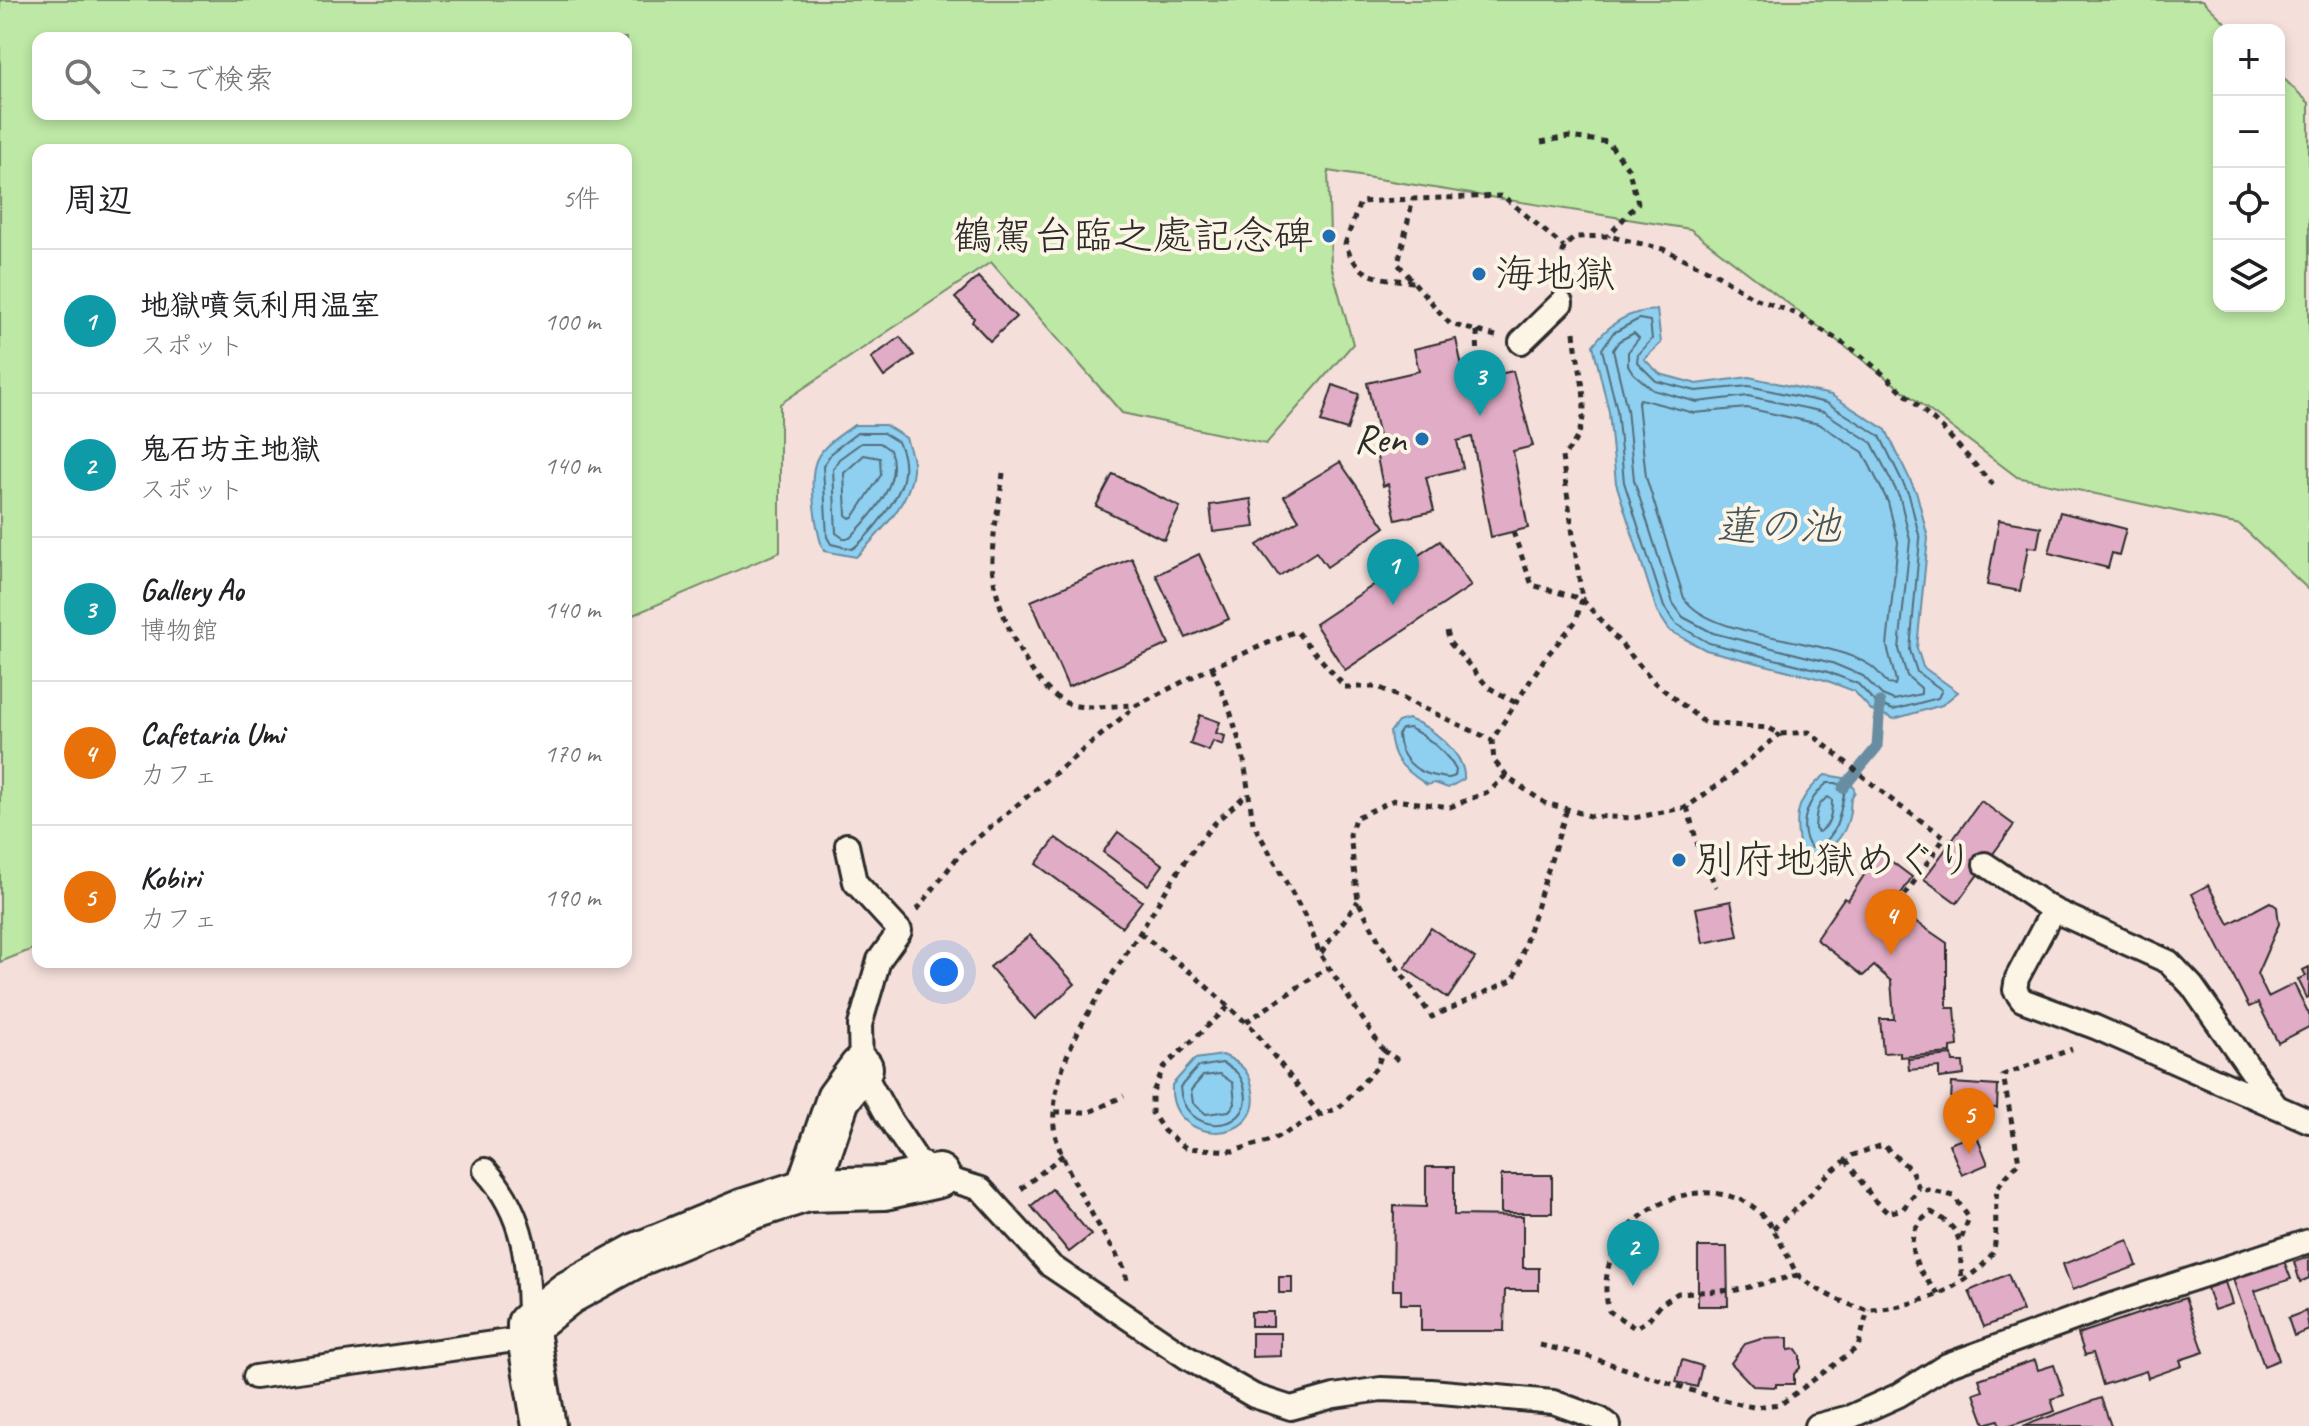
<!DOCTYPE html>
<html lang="ja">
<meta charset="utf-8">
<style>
body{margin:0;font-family:Caveat,"Klee One",sans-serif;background:#f6f6f6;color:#202124}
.controls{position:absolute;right:24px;top:24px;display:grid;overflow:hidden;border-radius:16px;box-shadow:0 4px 12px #0003}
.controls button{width:72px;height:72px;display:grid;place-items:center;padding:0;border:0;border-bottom:2px solid #e0e0e0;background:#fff;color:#202124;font:40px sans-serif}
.you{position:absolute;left:944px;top:972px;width:28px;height:28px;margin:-20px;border:6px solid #fff;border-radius:50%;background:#1a73e8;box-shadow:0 0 0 12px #1a73e833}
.badge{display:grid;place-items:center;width:52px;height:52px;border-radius:50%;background:#0b8043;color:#fff;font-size:26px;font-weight:700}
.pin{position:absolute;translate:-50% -66px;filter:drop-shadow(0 2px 4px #0008)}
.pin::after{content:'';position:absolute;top:42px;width:28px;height:24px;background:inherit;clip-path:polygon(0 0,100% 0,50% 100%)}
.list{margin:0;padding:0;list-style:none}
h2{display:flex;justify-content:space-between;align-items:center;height:104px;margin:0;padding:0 32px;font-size:34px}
h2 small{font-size:26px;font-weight:400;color:#757577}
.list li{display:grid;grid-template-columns:52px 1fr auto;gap:24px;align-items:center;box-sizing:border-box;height:144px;padding:0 32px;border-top:2px solid #e0e0e0}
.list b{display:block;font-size:30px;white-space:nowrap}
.list p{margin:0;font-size:26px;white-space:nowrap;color:#757577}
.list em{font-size:26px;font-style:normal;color:#757577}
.icon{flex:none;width:44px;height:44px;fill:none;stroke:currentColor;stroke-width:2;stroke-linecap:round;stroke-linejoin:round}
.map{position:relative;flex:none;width:2309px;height:1426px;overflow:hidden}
.search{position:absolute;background:#fff;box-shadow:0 4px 12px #0003;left:32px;top:32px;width:600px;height:88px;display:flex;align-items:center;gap:20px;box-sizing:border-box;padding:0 28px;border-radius:16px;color:#757577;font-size:30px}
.panel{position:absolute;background:#fff;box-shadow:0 4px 12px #0003;left:32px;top:144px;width:600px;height:824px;border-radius:16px}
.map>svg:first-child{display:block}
.green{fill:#bde8a5;stroke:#748a68;stroke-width:2;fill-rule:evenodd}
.water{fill:#8fcff0;stroke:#678da1;stroke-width:2}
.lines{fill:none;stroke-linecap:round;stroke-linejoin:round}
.shore{stroke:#536d7a;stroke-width:2}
.stream{stroke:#678da1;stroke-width:11}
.building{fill:#e1acc5;stroke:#2b2b2b;stroke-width:2}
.lane-casing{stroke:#2b2b2b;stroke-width:28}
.street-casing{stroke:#2b2b2b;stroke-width:48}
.path{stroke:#2b2b2b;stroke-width:5;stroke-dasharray:6 6;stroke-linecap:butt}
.lane{stroke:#fcf5e5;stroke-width:22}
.street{stroke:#fcf5e5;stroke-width:42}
.poi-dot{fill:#1f6fb2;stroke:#fcf5e5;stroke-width:3}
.labels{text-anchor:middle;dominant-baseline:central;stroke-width:8;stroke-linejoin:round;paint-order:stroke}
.poi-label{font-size:40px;fill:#2b2b2b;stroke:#fcf5e5;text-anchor:end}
.water-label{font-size:42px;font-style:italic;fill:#44545c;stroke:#fcf5e5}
</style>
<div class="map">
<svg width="2309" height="1426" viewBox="0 0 2309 1426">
<rect width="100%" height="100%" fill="#f4dfdb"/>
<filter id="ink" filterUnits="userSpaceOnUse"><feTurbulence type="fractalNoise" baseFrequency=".0125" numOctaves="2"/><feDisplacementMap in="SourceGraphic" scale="16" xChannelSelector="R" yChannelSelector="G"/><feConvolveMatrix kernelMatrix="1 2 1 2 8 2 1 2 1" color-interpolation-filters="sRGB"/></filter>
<g filter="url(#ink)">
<path class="green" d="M 0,0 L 2202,0 L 2233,30 L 2219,30 L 2219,306 L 2279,306 L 2279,74 L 2309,103 L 2309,590 L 2240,525 L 2017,477 L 1690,229 L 1328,171 L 1331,265 L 1353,344 L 1266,444 L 1122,413 L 991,262 L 780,404 L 780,552 L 626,618 L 626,150 L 38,150 L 38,947 L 0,962 ZM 38,38 L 626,38 L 626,114 L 38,114 Z"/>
<g class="water">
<path d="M 1657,310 L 1661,343 L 1644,359 L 1660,374 L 1697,384 L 1749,377 L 1831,395 L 1886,430 L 1917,494 L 1928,538 L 1917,648 L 1923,667 L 1958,692 L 1942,705 L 1894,719 L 1871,710 L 1854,691 L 1825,680 L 1706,650 L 1670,631 L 1657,611 L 1616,483 L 1609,412 L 1593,345 C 1610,323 1628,311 1657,310 Z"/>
<path d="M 854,425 L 885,425 L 906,438 C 908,445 912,454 913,462 C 916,498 879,534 856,557 L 824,551 C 816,533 809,483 815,464 C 819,447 841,435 854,425 Z"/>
<path d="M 1408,719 C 1431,726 1466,754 1464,779 L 1448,788 L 1435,783 L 1427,785 C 1404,769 1392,762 1390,732 L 1398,722 Z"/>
<path d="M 1825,775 L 1850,779 L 1855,792 C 1849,800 1851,802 1850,811 C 1848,827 1840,841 1826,850 C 1817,857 1811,857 1801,854 C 1794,817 1794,800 1825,775 Z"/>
<path d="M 1223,1055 C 1241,1063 1250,1071 1253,1091 C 1263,1146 1168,1147 1172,1085 L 1195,1059 Z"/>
</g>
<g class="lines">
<g class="shore">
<path d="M 1639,319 L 1650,321 L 1652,339 L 1638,354 L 1637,362 L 1656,381 L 1696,391 L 1749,386 L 1827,403 L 1880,436 L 1909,495 L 1920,539 L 1910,650 L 1917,672 L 1942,690 L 1938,698 L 1893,710 L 1876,703 L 1858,684 L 1828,672 L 1709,643 L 1676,624 L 1664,607 L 1624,482 L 1617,410 L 1602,349 L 1613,333 Z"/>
<path d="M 1634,333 L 1639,338 L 1628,352 L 1628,365 L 1633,373 L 1653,390 L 1697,402 L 1748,396 L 1824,412 L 1872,443 L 1900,498 L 1910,540 L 1899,649 L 1907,676 L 1921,688 L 1921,694 L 1894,700 L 1882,695 L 1863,676 L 1832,663 L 1713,633 L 1683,617 L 1673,603 L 1634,480 L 1627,409 L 1613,350 L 1619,341 Z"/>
<path d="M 1640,399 L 1694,413 L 1747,408 L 1819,424 L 1863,452 L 1888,502 L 1898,542 L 1887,646 L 1896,681 L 1895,685 L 1888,684 C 1883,678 1878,671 1871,666 C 1825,636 1712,640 1684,598 L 1646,477 L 1638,403 Z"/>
<path d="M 857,433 L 883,433 L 898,442 C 904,454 906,466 903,479 C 899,499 868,538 852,549 L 831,544 L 827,537 L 823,466 L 832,452 Z"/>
<path d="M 861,443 L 880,443 L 890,450 C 903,483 872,515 850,538 L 843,538 L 836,533 L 833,469 L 839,459 Z"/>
<path d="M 864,455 L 880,458 L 881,475 L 854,516 L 850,518 L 846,515 L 844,473 Z"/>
<path d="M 1409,728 C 1427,736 1447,753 1456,770 L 1455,776 C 1446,780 1445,777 1436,776 C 1415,773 1399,757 1398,735 L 1402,729 Z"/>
<path d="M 1827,783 L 1836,783 L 1846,787 C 1839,810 1841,841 1811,848 C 1796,826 1808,799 1827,783 Z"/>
<path d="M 1828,797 L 1832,800 C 1832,812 1830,828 1818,832 L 1815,829 C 1816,816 1815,805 1828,797 Z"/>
<path d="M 1222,1063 C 1235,1069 1242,1075 1245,1090 C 1254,1135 1182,1137 1180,1087 L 1198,1067 Z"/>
<path d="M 1220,1074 L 1233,1083 L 1235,1104 L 1229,1111 L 1206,1114 L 1193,1103 L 1191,1090 L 1203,1076 Z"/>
</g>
<path class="stream" d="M 1843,788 L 1877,747 L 1880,702"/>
</g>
<g class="building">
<path d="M 978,277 L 1016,317 L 990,341 L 972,322 L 974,318 L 955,298 Z"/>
<path d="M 900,337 L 914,355 L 884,377 L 871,358 Z"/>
<path d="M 1456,339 L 1463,371 L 1488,365 L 1490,376 L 1513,371 L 1533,446 L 1513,451 L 1528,528 L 1491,537 L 1472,437 L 1457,441 L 1463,468 L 1426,477 L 1434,511 L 1396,520 L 1388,484 L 1383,486 L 1374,443 L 1380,441 L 1367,383 L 1419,371 L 1414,349 Z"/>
<path d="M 1333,385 L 1359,394 L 1347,430 L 1321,422 Z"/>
<path d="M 1340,462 L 1385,527 L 1327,567 L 1316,552 L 1279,576 L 1257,545 L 1299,520 L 1284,496 Z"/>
<path d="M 1113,474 L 1180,507 L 1164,540 L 1096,506 Z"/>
<path d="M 1251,499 L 1255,527 L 1213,532 L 1210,505 Z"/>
<path d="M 2060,512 L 2126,529 L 2119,555 L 2112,553 L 2108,568 L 2049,553 Z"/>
<path d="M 1999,520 L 2041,527 L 2037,548 L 2028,547 L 2020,591 L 1987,585 Z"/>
<path d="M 1440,541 L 1471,586 L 1345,670 L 1315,624 Z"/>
<path d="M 1199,554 L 1229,619 L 1186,638 L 1156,575 Z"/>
<path d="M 1132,558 L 1169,644 L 1068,687 L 1031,601 Z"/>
<path d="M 1200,715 L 1220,722 L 1216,733 L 1225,736 L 1223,745 L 1213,741 L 1209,751 L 1190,744 Z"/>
<path d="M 1981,801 L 2014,825 L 1957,903 L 1924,879 Z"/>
<path d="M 1118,832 L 1163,865 L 1148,885 L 1103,852 Z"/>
<path d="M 1056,838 L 1142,901 L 1122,927 L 1036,864 Z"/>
<path d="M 1879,852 L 1912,877 L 1893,906 L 1947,943 L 1947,1008 L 1955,1008 L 1958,1046 L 1951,1047 L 1951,1053 L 1900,1057 L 1900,1052 L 1883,1053 L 1880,1019 L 1894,1019 L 1891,981 L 1874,966 L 1863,976 L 1816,939 L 1844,898 L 1848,900 Z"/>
<path d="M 2208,885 L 2229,924 L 2270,902 L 2277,907 L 2279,924 L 2257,974 L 2268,997 L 2294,984 L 2309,1014 L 2309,1027 L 2278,1043 L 2258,1003 L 2249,1007 L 2192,894 Z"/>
<path d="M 1731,901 L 1738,936 L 1703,943 L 1696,908 Z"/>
<path d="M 1431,928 L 1475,958 L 1448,998 L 1405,968 Z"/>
<path d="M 1030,935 L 1075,984 L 1035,1019 L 990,967 Z"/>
<path d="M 2309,967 L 2309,997 L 2307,998 L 2298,979 L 2306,976 L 2303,970 Z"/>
<path d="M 1952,1055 L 1953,1062 L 1963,1062 L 1964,1075 L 1939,1078 L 1939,1067 L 1909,1070 L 1908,1059 Z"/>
<path d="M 1952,1083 L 1998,1086 L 1997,1108 L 1978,1107 L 1977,1123 L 1950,1121 Z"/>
<path d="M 1976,1134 L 1988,1164 L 1962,1175 L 1949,1144 Z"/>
<path d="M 1426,1167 L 1454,1167 L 1454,1215 L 1523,1216 L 1523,1268 L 1539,1268 L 1539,1290 L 1505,1290 L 1504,1331 L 1421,1331 L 1421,1304 L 1401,1304 L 1401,1290 L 1393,1290 L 1394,1206 L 1426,1207 Z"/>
<rect x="1501" y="1175" width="51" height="38"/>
<path d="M 1052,1189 L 1091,1235 L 1069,1252 L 1031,1206 Z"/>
<path d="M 2128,1240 L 2137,1266 L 2072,1290 L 2063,1264 Z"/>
<path d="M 1698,1247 L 1727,1247 L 1728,1306 L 1698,1306 Z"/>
<path d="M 2309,1257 L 2309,1278 L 2300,1282 L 2294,1262 Z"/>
<path d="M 2284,1261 L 2291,1279 L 2255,1291 L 2279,1360 L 2264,1366 L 2233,1279 Z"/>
<path d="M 2008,1274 L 2023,1311 L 1984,1327 L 1969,1291 Z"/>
<rect x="1279" y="1277" width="13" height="16"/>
<path d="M 2225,1282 L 2232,1304 L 2214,1310 L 2207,1288 Z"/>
<path d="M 2185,1298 L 2204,1352 L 2180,1360 L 2182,1366 L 2148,1378 L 2146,1371 L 2103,1385 L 2093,1353 L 2085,1355 L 2078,1334 Z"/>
<path d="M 2306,1311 L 2309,1330 L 2294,1336 L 2288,1318 Z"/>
<rect x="1251" y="1312" width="22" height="14"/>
<path d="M 1252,1333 L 1281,1333 L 1281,1356 L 1252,1357 Z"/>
<path d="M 1788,1338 L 1788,1350 L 1796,1349 L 1800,1355 L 1800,1368 L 1794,1374 L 1794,1384 L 1776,1384 L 1776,1387 L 1753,1386 L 1731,1363 L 1745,1344 L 1761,1339 Z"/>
<path d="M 1682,1360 L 1702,1366 L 1697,1387 L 1676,1382 Z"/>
<path d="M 2035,1360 L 2038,1370 L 2054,1365 L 2064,1395 L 2051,1399 L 2055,1411 L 2010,1426 L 2000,1426 L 1998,1420 L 1985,1424 L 1974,1394 L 1983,1391 L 1979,1379 Z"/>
<path d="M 2101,1398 L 2111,1426 L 2023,1426 Z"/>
</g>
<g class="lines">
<g class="lane-casing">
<g id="lane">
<path d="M 1521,342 L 1561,303"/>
<path d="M 847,845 L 855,882 L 900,931 L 879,960 L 860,1025 L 861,1068 L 887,1115 L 917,1160 L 938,1176 L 981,1189 L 1051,1266 L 1186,1357 L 1254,1396 L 1291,1408 L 1334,1396 L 1381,1389 L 1431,1391 L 1553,1402 L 1600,1419 L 1609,1426"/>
<path d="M 1985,864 L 2053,910 L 2017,978 L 2015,990 L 2022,1000 L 2095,1027 L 2309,1121"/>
<path d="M 2053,910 L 2169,962 L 2192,986 L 2276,1106"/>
<path d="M 485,1170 C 526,1215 529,1265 529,1324"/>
<path d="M 255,1377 L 529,1338"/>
<path d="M 1816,1426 L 1850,1417 L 1899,1395 L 1947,1365 L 2109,1306 L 2309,1241"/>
</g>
</g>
<g class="street-casing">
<g id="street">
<path d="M 807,1190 L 838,1099 L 861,1068"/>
<path d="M 544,1426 L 529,1338 L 529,1324 L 568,1293 L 639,1254 L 745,1210 L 807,1190 L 884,1188 L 938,1176"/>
</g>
</g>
<g class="path">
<path d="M 1541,142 L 1569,137 L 1608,142 L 1628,168 L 1638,203 L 1608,236"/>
<path d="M 1558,277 L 1564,247 L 1575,237 L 1608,236 L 1663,249 L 1718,275 L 1752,297 L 1797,314 L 1858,353 L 1889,379 L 1944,430 L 1994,486"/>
<path d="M 1413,282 C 1378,277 1360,281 1345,244 L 1360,202 L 1413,199"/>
<path d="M 1477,331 L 1478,368"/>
<path d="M 1574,332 C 1578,376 1600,421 1562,457 L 1582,599 L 1655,683 L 1705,723 L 1769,728 L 1780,734 L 1809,732 L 1898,805 L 1951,841"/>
<path d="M 1496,336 L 1450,324 L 1398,264 L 1413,199 L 1503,196 L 1564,247"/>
<path d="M 1003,473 C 1000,501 993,530 992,558 C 990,598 1029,690 1069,704 C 1084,710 1119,705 1136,705"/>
<path d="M 1513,532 L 1532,585 L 1582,599 L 1576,621 L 1545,658 L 1492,740 L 1494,761 L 1511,780 L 1545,803 L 1567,809 L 1590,816 L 1634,818 L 1687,807 L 1727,778 L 1780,734"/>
<path d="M 1447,631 L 1450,643 L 1488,687 L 1516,703"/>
<path d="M 1212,667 L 1231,714 L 1243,754 L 1253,823 L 1308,922 L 1320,954 L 1383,1050 L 1377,1067 L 1339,1108 L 1320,1115 L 1271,1140 L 1233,1151 L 1186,1148 L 1164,1131 L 1152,1113 L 1152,1094 L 1164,1067 L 1229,1006"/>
<path d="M 1506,775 L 1490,791 L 1450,807 L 1394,800 L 1355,818 L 1350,835 L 1358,901 L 1380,943 L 1432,1017 L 1514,979 L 1567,809"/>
<path d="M 1687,807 L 1699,849 L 1716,887"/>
<path d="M 1905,895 L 1945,837"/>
<path d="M 917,910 L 963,850 L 1137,705 L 1212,667 L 1296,631 L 1345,687 L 1378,687 L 1492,740"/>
<path d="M 1140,933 L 1195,976 L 1253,1029 L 1320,1115"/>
<path d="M 1321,953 L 1358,901"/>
<path d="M 1246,1022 L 1328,967"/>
<path d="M 1383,1050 L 1401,1062"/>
<path d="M 1055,1112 L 1090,1112 L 1124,1096"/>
<path d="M 1846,1160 L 1874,1200 L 1888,1213 L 1903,1209 L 1919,1188"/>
<path d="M 1021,1189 L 1063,1155"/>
<path d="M 1773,1229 L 1807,1199 L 1826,1176 L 1846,1160 L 1853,1155 L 1883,1145 L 1911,1170 L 1919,1188 L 1954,1196 L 1969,1218 L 1960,1242"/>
<path d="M 1798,1275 L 1737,1290 L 1678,1293 L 1660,1305 L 1648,1320 L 1635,1328 L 1609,1311 C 1589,1235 1671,1171 1741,1200 C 1767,1211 1777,1237 1790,1260 C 1792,1265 1795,1272 1799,1276 C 1811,1288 1853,1309 1870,1310 C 1888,1310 1924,1301 1941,1293 C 1956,1286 1985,1268 1993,1252 C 1998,1239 1994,1207 1997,1191 C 2000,1181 2012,1171 2019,1162 L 2003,1075 L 2072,1049"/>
<path d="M 1127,1280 L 1124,1268 C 1105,1235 1056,1160 1054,1126 C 1050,1056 1104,989 1139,934 C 1163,896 1185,856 1215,823 C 1225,813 1236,804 1247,794"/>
<path d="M 1939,1294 C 1922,1277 1903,1250 1917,1226 C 1919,1221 1927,1216 1931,1212 C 1968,1232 1958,1244 1962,1281"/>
<path d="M 1540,1345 L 1583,1355 L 1715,1398 L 1753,1407 L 1781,1404 L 1858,1347 L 1868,1310"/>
</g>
<use href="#lane" class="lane"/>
<use href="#street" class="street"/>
</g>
</g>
<g class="poi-dot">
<circle cx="1329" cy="236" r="8"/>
<circle cx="1479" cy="274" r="8"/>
<circle cx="1422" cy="439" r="8"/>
<circle cx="1679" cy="860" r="8"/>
</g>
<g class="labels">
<g class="poi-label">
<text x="1313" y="236">鶴駕台臨之處記念碑</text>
<text x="1495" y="274" text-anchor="start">海地獄</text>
<text x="1406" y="439">Ren</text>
<text x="1695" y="860" text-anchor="start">別府地獄めぐり</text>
</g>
<g class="water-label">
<text x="1778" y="526">蓮の池</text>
</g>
</g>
</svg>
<div class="controls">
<button>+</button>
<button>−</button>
<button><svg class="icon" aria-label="locate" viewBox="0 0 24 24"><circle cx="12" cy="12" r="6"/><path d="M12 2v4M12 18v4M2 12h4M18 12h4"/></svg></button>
<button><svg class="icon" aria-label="layers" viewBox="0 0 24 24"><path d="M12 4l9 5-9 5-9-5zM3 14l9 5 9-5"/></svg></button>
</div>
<div class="you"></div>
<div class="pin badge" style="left:1393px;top:605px;background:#0f9aa8">1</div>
<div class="pin badge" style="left:1633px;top:1286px;background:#0f9aa8">2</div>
<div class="pin badge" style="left:1480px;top:416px;background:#0f9aa8">3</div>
<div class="pin badge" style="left:1891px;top:955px;background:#e8710a">4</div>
<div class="pin badge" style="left:1969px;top:1154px;background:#e8710a">5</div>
<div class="search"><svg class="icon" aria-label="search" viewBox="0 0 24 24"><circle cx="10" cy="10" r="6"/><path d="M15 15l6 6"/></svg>ここで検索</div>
<section class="panel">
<h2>周辺<small>5件</small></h2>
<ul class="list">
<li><span class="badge" style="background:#0f9aa8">1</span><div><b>地獄噴気利用温室</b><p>スポット</p></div><em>100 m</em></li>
<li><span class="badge" style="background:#0f9aa8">2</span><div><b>鬼石坊主地獄</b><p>スポット</p></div><em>140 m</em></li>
<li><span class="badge" style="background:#0f9aa8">3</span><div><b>Gallery Ao</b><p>博物館</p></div><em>140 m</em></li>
<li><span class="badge" style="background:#e8710a">4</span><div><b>Cafetaria Umi</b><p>カフェ</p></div><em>170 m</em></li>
<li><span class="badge" style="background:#e8710a">5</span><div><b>Kobiri</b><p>カフェ</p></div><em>190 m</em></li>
</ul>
</section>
</div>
